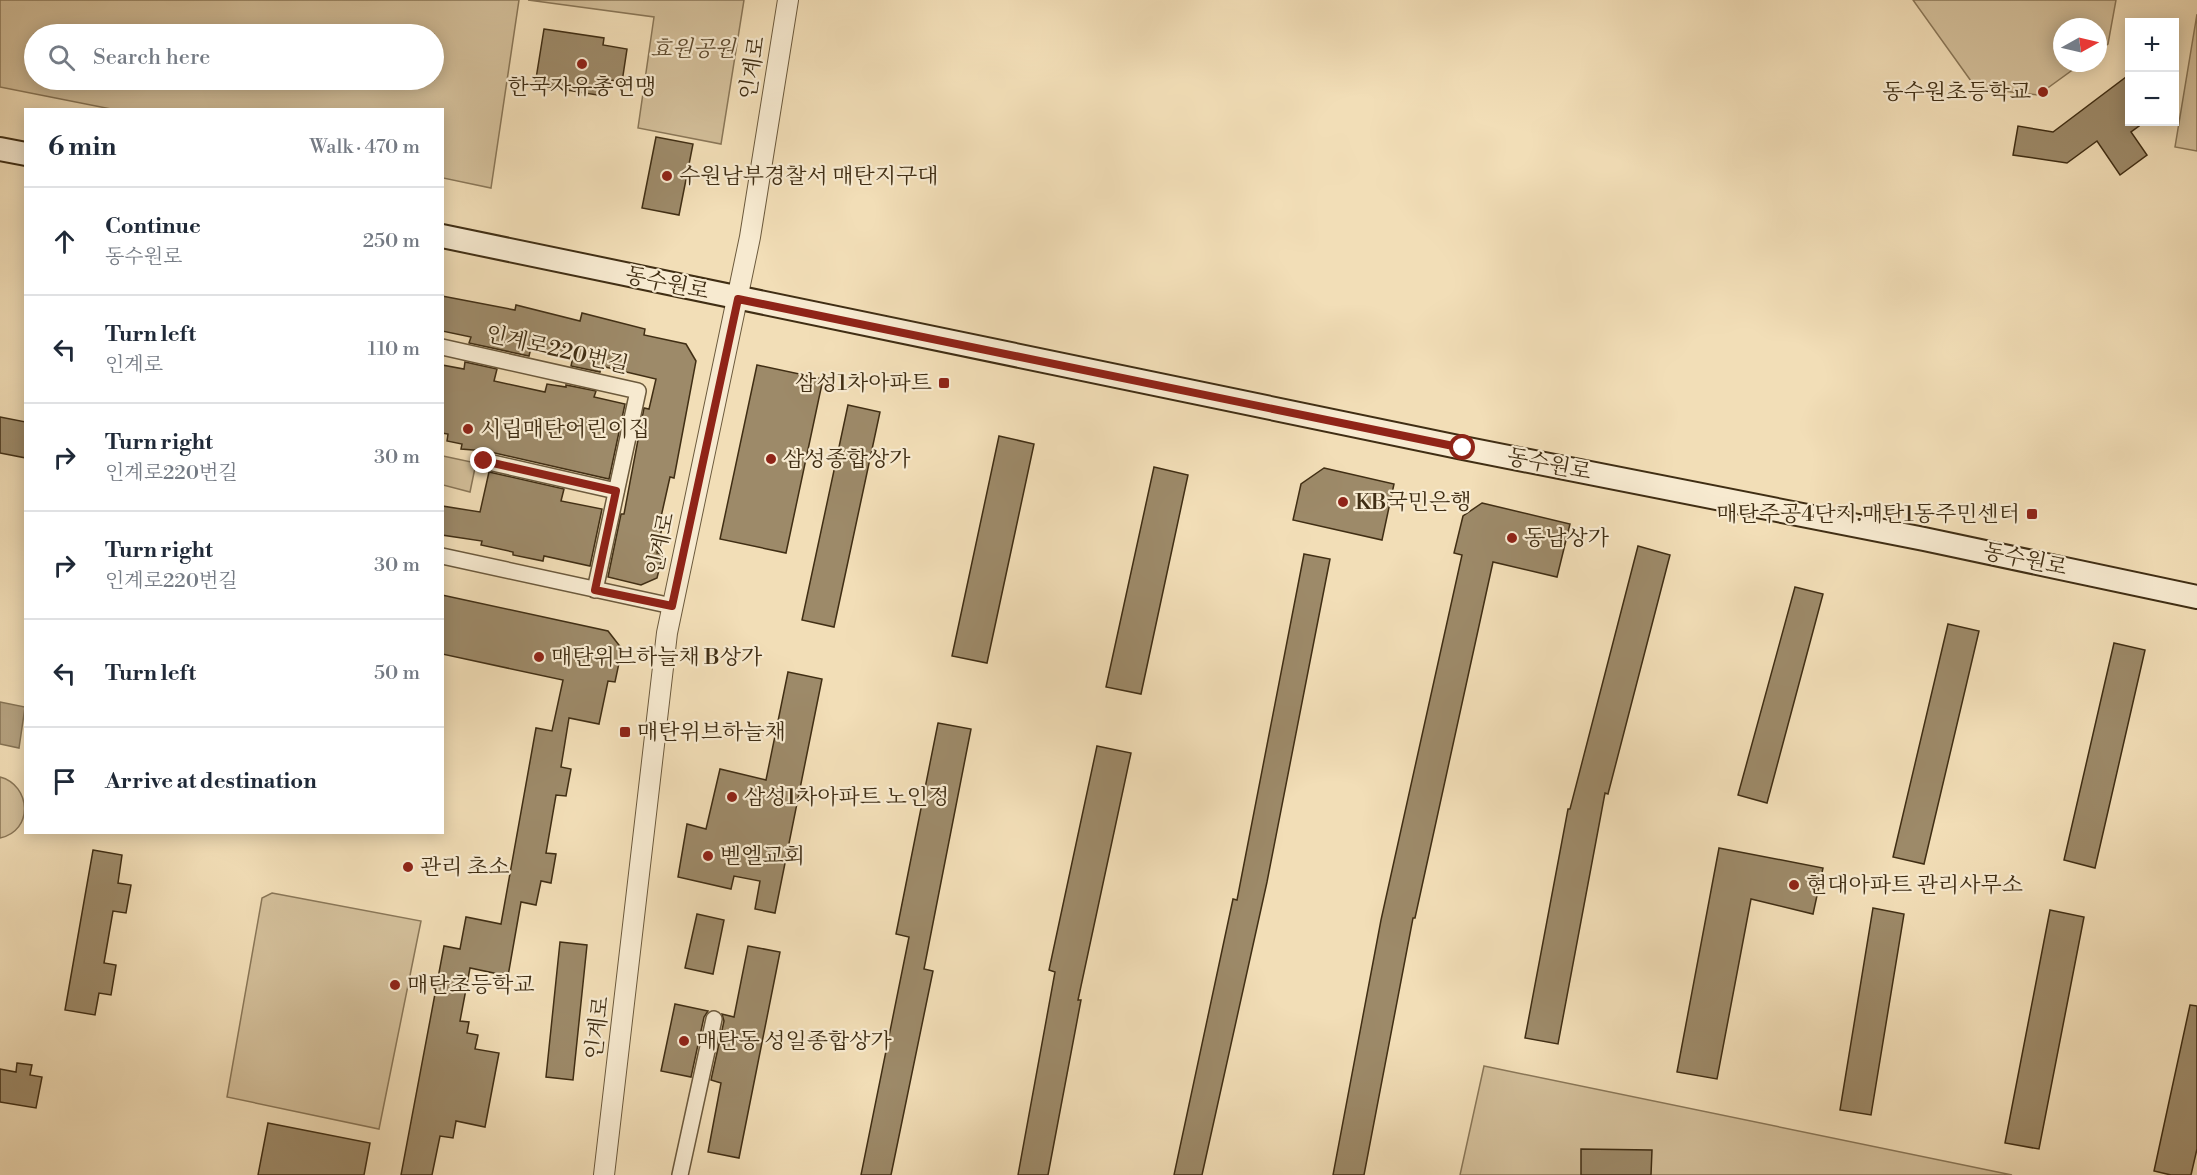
<!DOCTYPE html>
<meta charset="utf-8">
<style>
body{margin:0;font-family:"Libre Bodoni","Noto Serif KR",serif;background:#f6f6f7;color:#1f2937}
.controls{position:absolute;right:18px;top:18px;display:grid;overflow:hidden;border-radius:0px;box-shadow:0 3px 15px #0003}
.controls button{width:54px;height:54px;display:grid;place-items:center;padding:0;border:0;border-bottom:2px solid #e0e1e3;background:#fff;color:#1f2937;font:30px sans-serif}
.compass{position:absolute;left:2053px;top:18px;width:54px;height:54px;border-radius:50%;background:#fff;box-shadow:0 3px 15px #0003;rotate:82deg}
.stop{position:absolute;width:18px;height:18px;margin:-14px;border:4px solid #8f2418;border-radius:50%;background:#fff}
.stop.end{background:#8f2418;border-color:#fff;box-shadow:0 2px 6px #0008}
.list{margin:0;padding:0;list-style:none}
h2{display:flex;justify-content:space-between;align-items:center;height:78px;margin:0;padding:0 24px;font-size:26px}
h2 small{font-size:20px;font-weight:400;color:#747a83}
.list li{display:grid;grid-template-columns:39px 1fr auto;gap:18px;align-items:center;box-sizing:border-box;height:108px;padding:0 24px;border-top:2px solid #e0e1e3}
.list b{display:block;font-size:22px;white-space:nowrap}
.list p{margin:0;font-size:20px;white-space:nowrap;color:#747a83}
.list em{font-size:20px;font-style:normal;color:#747a83}
.icon{flex:none;width:33px;height:33px;fill:none;stroke:currentColor;stroke-width:2;stroke-linecap:round;stroke-linejoin:round}
.map{position:relative;flex:none;width:2197px;height:1175px;overflow:hidden}
.search{position:absolute;background:#fff;box-shadow:0 3px 15px #0003;left:24px;top:24px;width:420px;height:66px;display:flex;align-items:center;gap:15px;box-sizing:border-box;padding:0 21px;border-radius:33px;color:#747a83;font-size:22px}
.panel{position:absolute;background:#fff;box-shadow:0 3px 15px #0003;left:24px;top:108px;width:420px;height:726px;border-radius:0px}
.map>svg:first-child{display:block}
.green{fill:#d4c09b;stroke:#8a7758;stroke-width:1.5;fill-rule:evenodd}
.water{fill:#b5a280;stroke:#867455;stroke-width:1.5}
.building{fill:#9d8a69;stroke:#402e14;stroke-width:1.5}
.lines{fill:none;stroke-linecap:round;stroke-linejoin:round}
.minor-casing{stroke:#6c5a3d;stroke-width:18}
.tertiary-casing{stroke:#6c5a3d;stroke-width:22}
.secondary-casing{stroke:#402e14;stroke-width:26}
.minor{stroke:#f7ead0;stroke-width:15}
.tertiary{stroke:#f7ead0;stroke-width:20}
.secondary{stroke:#f7ead0;stroke-width:22}
.route{stroke:#8f2418;stroke-width:8}
.poi-dot{fill:#8f2418;stroke:#f7ead0;stroke-width:2}
.labels{text-anchor:middle;dominant-baseline:central;stroke-width:4.5;stroke-linejoin:round;paint-order:stroke}
.park-label{font-size:22px;font-style:italic;fill:#5e4b2f;stroke:#f7ead0}
.street-label{font-size:22px;fill:#402e14;stroke:#f7ead0}
.poi-label{font-size:22px;fill:#402e14;stroke:#f7ead0;text-anchor:start}
</style>
<div class="map">
<svg width="2197" height="1175" viewBox="0 0 2197 1175">
<rect width="100%" height="100%" fill="#f2deb7"/>
<filter id="stains"><feTurbulence type="fractalNoise" baseFrequency=".00333" numOctaves="4"/><feColorMatrix values="0 0 0 0 .2 0 0 0 0 .09 0 0 0 0 .02 0 0 0 .5 -.17"/></filter>
<radialGradient id="worn" r=".72"><stop offset=".6" stop-color="#630" stop-opacity="0"/><stop offset="1" stop-color="#630" stop-opacity=".3"/></radialGradient>
<g class="green">
<path d="M 0,0 L 519,0 L 491,188 L 443,178 L 442,110 L 111,109 L 0,87 ZM 34,34 L 434,34 L 434,80 L 34,80 Z"/>
<path d="M 528,0 L 744,0 L 721,144 L 638,128 L 654,17 Z"/>
<path d="M 1913,0 L 2116,0 L 2108,44 L 2098,51 L 2098,27 L 2062,27 L 2062,63 L 2082,63 L 2038,95 L 1976,88 Z"/>
<path d="M 2197,14 L 2197,151 L 2175,147 Z"/>
<path d="M 443,456 L 476,463 L 470,492 L 443,485 Z"/>
<path d="M 0,777 C 31,785 34,831 0,838 Z"/>
<path d="M 272,893 L 421,921 L 379,1129 L 227,1097 L 262,898 Z"/>
<path d="M 1484,1066 L 2012,1175 L 1460,1175 Z"/>
</g>
<path class="water" d="M 0,702 L 25,707 L 19,748 L 0,744 Z"/>
<g class="building">
<path d="M 544,29 L 604,38 L 603,45 L 627,49 L 622,82 L 600,78 L 597,95 L 535,85 Z"/>
<path d="M 2130,74 L 2130,122 L 2136,122 L 2139,126 L 2131,132 L 2147,155 L 2120,175 L 2097,141 L 2067,163 L 2013,155 L 2018,126 L 2053,132 Z"/>
<path d="M 656,137 L 693,144 L 679,215 L 642,208 Z"/>
<path d="M 442,296 L 515,310 L 516,305 L 580,321 L 582,313 L 645,329 L 644,335 L 686,344 L 696,361 L 674,478 L 670,477 L 661,517 L 664,517 L 657,553 L 663,554 L 657,578 L 641,585 L 608,577 L 621,514 L 624,514 L 644,408 L 649,409 L 656,379 L 601,366 L 600,372 L 571,366 L 573,357 L 531,348 L 529,356 L 469,343 L 471,337 L 442,331 Z"/>
<path d="M 465,362 L 497,369 L 494,381 L 545,392 L 547,384 L 566,387 L 566,385 L 596,391 L 594,397 L 625,404 L 609,479 L 486,451 L 461,449 L 462,444 L 447,441 L 448,434 L 442,433 L 442,365 L 464,369 Z"/>
<path d="M 757,365 L 823,379 L 786,553 L 720,539 Z"/>
<path d="M 848,405 L 880,412 L 834,627 L 802,620 Z"/>
<path d="M 0,417 L 26,422 L 26,458 L 0,453 Z"/>
<path d="M 999,436 L 1034,444 L 987,663 L 952,656 Z"/>
<path d="M 1154,467 L 1188,475 L 1141,694 L 1106,687 Z"/>
<path d="M 1324,468 L 1394,484 L 1382,540 L 1293,520 L 1301,484 Z"/>
<path d="M 489,472 L 564,489 L 561,501 L 602,509 L 590,566 L 544,556 L 543,561 L 513,555 L 513,552 L 481,545 L 482,541 L 442,535 L 442,506 L 480,512 Z"/>
<path d="M 1482,503 L 1570,524 L 1557,577 L 1493,562 L 1415,918 L 1413,918 L 1364,1175 L 1333,1175 L 1381,920 L 1462,555 L 1454,553 L 1463,516 Z"/>
<path d="M 1638,546 L 1670,555 L 1608,794 L 1605,793 L 1558,1044 L 1525,1038 L 1568,809 L 1570,809 Z"/>
<path d="M 1304,554 L 1330,559 L 1267,882 L 1202,1175 L 1174,1175 L 1233,899 L 1237,900 Z"/>
<path d="M 1795,587 L 1823,594 L 1767,803 L 1738,795 Z"/>
<path d="M 442,595 L 608,631 L 622,649 L 615,682 L 608,681 L 599,724 L 569,718 L 561,767 L 571,769 L 566,796 L 556,795 L 546,853 L 556,854 L 551,883 L 541,881 L 536,905 L 521,902 L 508,976 L 470,968 L 460,1021 L 469,1022 L 467,1033 L 478,1035 L 475,1049 L 499,1053 L 485,1127 L 456,1121 L 453,1138 L 440,1136 L 432,1175 L 401,1175 L 444,946 L 460,949 L 466,917 L 501,924 L 536,728 L 552,731 L 563,680 L 442,654 Z"/>
<path d="M 1948,624 L 1979,631 L 1924,864 L 1893,857 Z"/>
<path d="M 2114,643 L 2145,650 L 2095,868 L 2064,860 Z"/>
<path d="M 788,672 L 822,679 L 775,913 L 755,909 L 760,881 L 734,876 L 731,889 L 678,877 L 687,824 L 706,829 L 720,769 L 766,780 Z"/>
<path d="M 938,723 L 971,729 L 924,969 L 933,971 L 891,1175 L 861,1175 L 909,937 L 896,934 Z"/>
<path d="M 1097,746 L 1131,753 L 1078,1000 L 1081,1000 L 1048,1175 L 1018,1175 L 1055,972 L 1049,970 Z"/>
<path d="M 1719,848 L 1823,868 L 1813,914 L 1751,899 L 1717,1079 L 1677,1072 Z"/>
<path d="M 93,850 L 122,855 L 118,883 L 131,885 L 126,913 L 113,911 L 104,963 L 116,965 L 111,995 L 99,993 L 95,1015 L 65,1010 Z"/>
<path d="M 1873,908 L 1904,914 L 1871,1115 L 1840,1110 Z"/>
<path d="M 2050,910 L 2084,917 L 2039,1149 L 2005,1143 Z"/>
<path d="M 697,914 L 724,920 L 713,974 L 685,968 Z"/>
<path d="M 560,942 L 587,945 L 573,1080 L 546,1077 Z"/>
<path d="M 748,946 L 780,952 L 739,1158 L 708,1152 L 721,1083 L 711,1080 L 724,1021 L 722,1014 L 734,1017 Z"/>
<path d="M 675,1004 L 708,1011 L 704,1017 L 691,1077 L 661,1071 Z"/>
<path d="M 2190,1005 L 2197,1006 L 2197,1149 L 2191,1175 L 2171,1175 L 2154,1171 Z"/>
<path d="M 17,1063 L 32,1065 L 30,1075 L 42,1077 L 36,1108 L 0,1102 L 0,1069 L 16,1072 Z"/>
<path d="M 268,1123 L 370,1143 L 364,1175 L 258,1175 Z"/>
<path d="M 1581,1149 L 1652,1150 L 1651,1175 L 1581,1175 Z"/>
</g>
<g class="lines">
<g class="minor-casing">
<g id="minor">
<path d="M 442,347 L 638,391 L 595,590"/>
<path d="M 484,461 L 616,491"/>
<path d="M 442,556 L 672,606"/>
<path d="M 680,1175 L 714,1019"/>
</g>
</g>
<g class="tertiary-casing">
<path id="tertiary" d="M 604,1175 L 667,633 L 750,237 L 788,0"/>
</g>
<g class="secondary-casing">
<g id="secondary">
<path d="M 0,149 L 26,154"/>
<path d="M 442,236 L 1463,448 L 1924,539 L 2197,597"/>
</g>
</g>
<use href="#minor" class="minor"/>
<use href="#tertiary" class="tertiary"/>
<use href="#secondary" class="secondary"/>
</g>
<g class="lines">
<path class="route" d="M 484,461 L 616,491 L 595,590 L 672,606 L 738,299 L 1463,448"/>
</g>
<g class="poi-dot">
<circle cx="582" cy="64" r="6"/>
<circle cx="2043" cy="92" r="6"/>
<circle cx="667" cy="176" r="6"/>
<rect x="938" y="377" width="12" height="12" rx="3"/>
<circle cx="468" cy="429" r="6"/>
<circle cx="771" cy="459" r="6"/>
<circle cx="1343" cy="502" r="6"/>
<rect x="2026" y="508" width="12" height="12" rx="3"/>
<circle cx="1512" cy="538" r="6"/>
<circle cx="539" cy="657" r="6"/>
<rect x="619" y="726" width="12" height="12" rx="3"/>
<circle cx="732" cy="797" r="6"/>
<circle cx="708" cy="856" r="6"/>
<circle cx="408" cy="867" r="6"/>
<circle cx="1794" cy="885" r="6"/>
<circle cx="395" cy="985" r="6"/>
<circle cx="684" cy="1041" r="6"/>
</g>
<g class="labels">
<g class="park-label">
<text x="693" y="49">효원공원</text>
</g>
<g class="street-label">
<text transform="translate(753 68) rotate(-81)">인계로</text>
<text transform="translate(667 284) rotate(12)">동수원로</text>
<text transform="translate(557 350) rotate(13)">인계로220번길</text>
<text transform="translate(1549 465) rotate(11)">동수원로</text>
<text transform="translate(661 544) rotate(-78)">인계로</text>
<text transform="translate(2025 560) rotate(12)">동수원로</text>
<text transform="translate(598 1028) rotate(-83)">인계로</text>
</g>
<g class="poi-label">
<text x="582" y="87" text-anchor="middle">한국자유총연맹</text>
<text x="2031" y="92" text-anchor="end">동수원초등학교</text>
<text x="679" y="176">수원남부경찰서 매탄지구대</text>
<text x="932" y="383" text-anchor="end">삼성1차아파트</text>
<text x="480" y="429">시립매탄어린이집</text>
<text x="783" y="459">삼성종합상가</text>
<text x="1355" y="502">KB국민은행</text>
<text x="2020" y="514" text-anchor="end">매탄주공4단지.매탄1동주민센터</text>
<text x="1524" y="538">동남상가</text>
<text x="551" y="657">매탄위브하늘채 B상가</text>
<text x="637" y="732">매탄위브하늘채</text>
<text x="744" y="797">삼성1차아파트 노인정</text>
<text x="720" y="856">벧엘교회</text>
<text x="420" y="867">관리 초소</text>
<text x="1806" y="885">현대아파트 관리사무소</text>
<text x="407" y="985">매탄초등학교</text>
<text x="696" y="1041">매탄동 성일종합상가</text>
</g>
</g>
<rect width="100%" height="100%" filter="url(#stains)"/>
<rect width="100%" height="100%" fill="url(#worn)"/>
</svg>
<div class="controls">
<button>+</button>
<button>−</button>
</div>
<svg class="compass" viewBox="-18 -18 36 36"><path d="M0-13l5 13h-10z" fill="#e53935"/><path d="M0 13l5-13h-10z" fill="#747a83"/></svg>
<div class="stop" style="left:1463px;top:448px"></div>
<div class="stop end" style="left:484px;top:461px"></div>
<div class="search"><svg class="icon" aria-label="search" viewBox="0 0 24 24"><circle cx="10" cy="10" r="6"/><path d="M15 15l6 6"/></svg>Search here</div>
<section class="panel">
<h2>6 min<small>Walk · 470 m</small></h2>
<ul class="list">
<li><svg class="icon" aria-label="ahead" viewBox="0 0 24 24"><path d="M12 20V5M6 11l6-6 6 6"/></svg><div><b>Continue</b><p>동수원로</p></div><em>250 m</em></li>
<li><svg class="icon" aria-label="left" viewBox="0 0 24 24"><path d="M17 20v-9H6M10 6l-5 5 5 5"/></svg><div><b>Turn left</b><p>인계로</p></div><em>110 m</em></li>
<li><svg class="icon" aria-label="right" viewBox="0 0 24 24"><path d="M7 20v-9h11M14 6l5 5-5 5"/></svg><div><b>Turn right</b><p>인계로220번길</p></div><em>30 m</em></li>
<li><svg class="icon" aria-label="right" viewBox="0 0 24 24"><path d="M7 20v-9h11M14 6l5 5-5 5"/></svg><div><b>Turn right</b><p>인계로220번길</p></div><em>30 m</em></li>
<li><svg class="icon" aria-label="left" viewBox="0 0 24 24"><path d="M17 20v-9H6M10 6l-5 5 5 5"/></svg><div><b>Turn left</b></div><em>50 m</em></li>
<li><svg class="icon" aria-label="arrive" viewBox="0 0 24 24"><path d="M6 21V4h12l-3 4 3 4H6"/></svg><div><b>Arrive at destination</b></div></li>
</ul>
</section>
</div>
